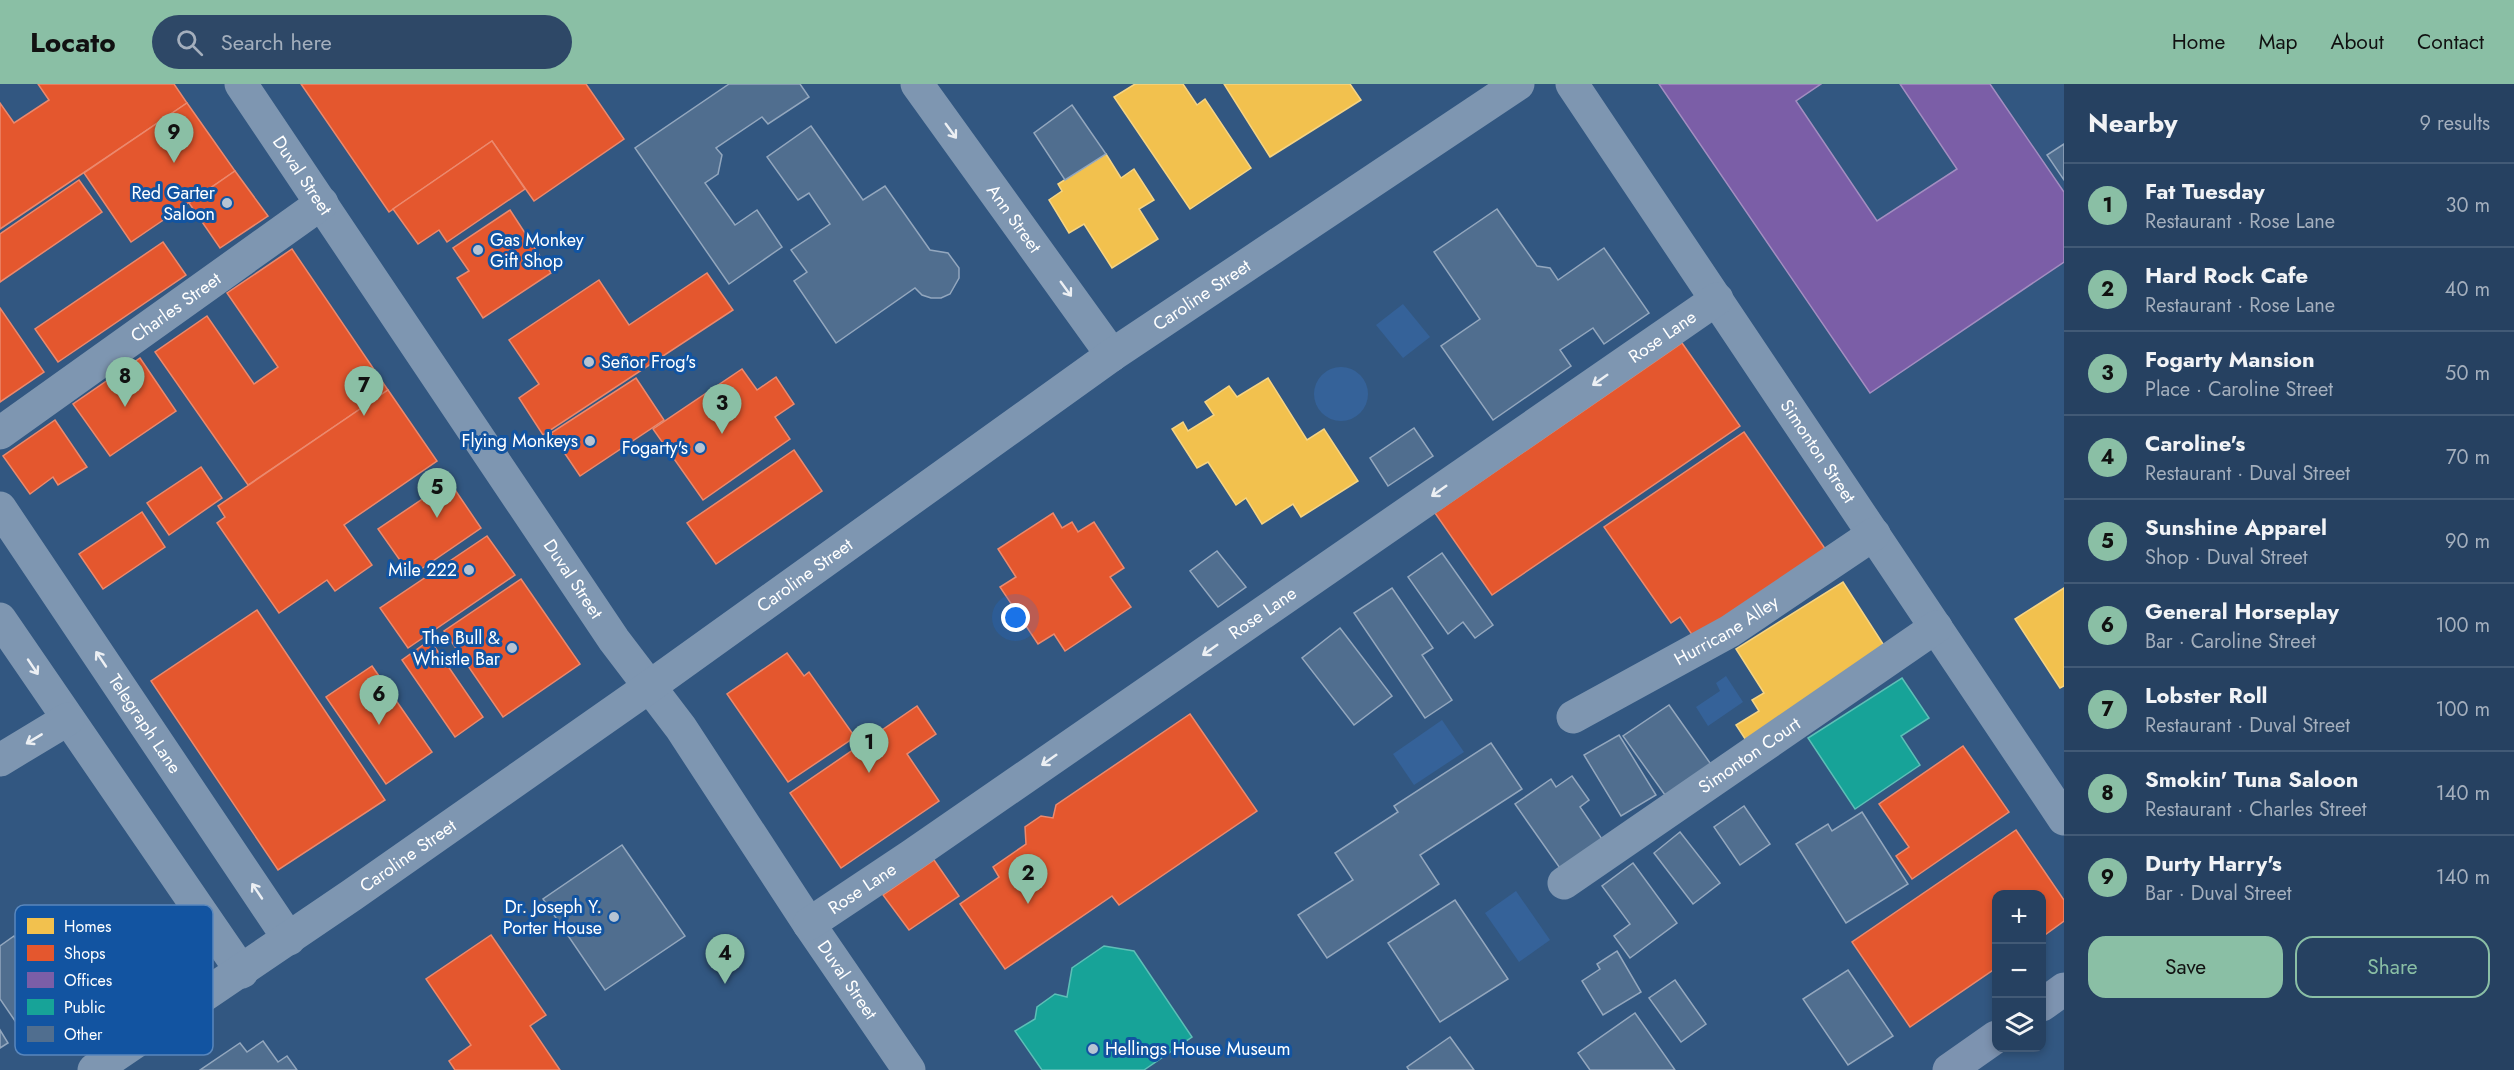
<!DOCTYPE html>
<meta charset="utf-8">
<style>
body{margin:0;font-family:Jost,sans-serif;background:#2e4867;color:#f1f3f6}
.controls{position:absolute;right:18px;bottom:18px;display:grid;overflow:hidden;border-radius:12px;box-shadow:0 3px 9px #0003}
.controls button{width:54px;height:54px;display:grid;place-items:center;padding:0;border:0;border-bottom:2px solid #425a76;background:#264161;color:#f1f3f6;font:30px sans-serif}
.you{position:absolute;left:1016px;top:534px;width:21px;height:21px;margin:-15px;border:4px solid #fff;border-radius:50%;background:#1a73e8;box-shadow:0 0 0 9px #1a73e833}
.badge{display:grid;place-items:center;width:39px;height:39px;border-radius:50%;background:#8abfa5;color:#111;font-size:20px;font-weight:700}
.pin{position:absolute;translate:-50% -50px;filter:drop-shadow(0 2px 3px #0008)}
.pin::after{content:'';position:absolute;top:32px;width:21px;height:18px;background:inherit;clip-path:polygon(0 0,100% 0,50% 100%)}
.list{margin:0;padding:0;list-style:none}
h2{display:flex;justify-content:space-between;align-items:center;height:78px;margin:0;padding:0 24px;font-size:26px}
h2 small{font-size:20px;font-weight:400;color:#a4afbd}
.list li{display:grid;grid-template-columns:39px 1fr auto;gap:18px;align-items:center;box-sizing:border-box;height:84px;padding:0 24px;border-top:2px solid #425a76}
.list b{display:block;font-size:22px;white-space:nowrap}
.list p{margin:0;font-size:20px;white-space:nowrap;color:#a4afbd}
.list em{font-size:20px;font-style:normal;color:#a4afbd}
.actions{display:flex;gap:12px;padding:18px 24px}
.actions a{flex:1;padding:14px 0;border:2px solid #8abfa5;border-radius:18px;text-align:center;font-size:21px;color:#8abfa5}
.actions .main{background:#8abfa5;color:#111}
.icon{flex:none;width:33px;height:33px;fill:none;stroke:currentColor;stroke-width:2;stroke-linecap:round;stroke-linejoin:round}
.map{position:relative;flex:none;width:2064px;height:986px;overflow:hidden}
header{display:flex;align-items:center;gap:36px;box-sizing:border-box;height:84px;padding:0 30px;background:#8abfa5;color:#111}
header strong{font-size:28px}
nav{display:flex;gap:33px;margin-inline-start:auto;font-size:21px}
.search{width:420px;height:54px;background:#2e4867;display:flex;align-items:center;gap:15px;box-sizing:border-box;padding:0 21px;border-radius:33px;color:#a4afbd;font-size:22px}
main{display:flex}
aside{flex:1;background:#264161}
.map>svg:first-child{display:block}
.water{fill:#356299}
.homes{fill:#f2c14e;stroke:#f6d483;stroke-width:1.5}
.shops{fill:#e4572e;stroke:#ec896d;stroke-width:1.5}
.offices{fill:#7b5ea7;stroke:#a38ec1;stroke-width:1.5}
.public{fill:#17a398;stroke:#5dbfb7;stroke-width:1.5}
.building{fill:#506e8f;stroke:#93a7be;stroke-width:1.5}
.lines{fill:none;stroke-linecap:round;stroke-linejoin:round}
.minor{stroke:#7e96b1;stroke-width:33}
.major{stroke:#7d93b0;stroke-width:33}
.oneway{stroke:#eceff3}
.poi-dot{fill:#b7c4d3;stroke:#1254a1;stroke-width:2}
.labels{text-anchor:middle;dominant-baseline:central;stroke-width:6;stroke-linejoin:round;paint-order:stroke}
.street-label{font-size:18px;fill:#fff;stroke:#1254a1}
.poi-label{font-size:18px;fill:#fff;stroke:#1254a1;text-anchor:end}
.key{fill:#1254a1;stroke:#5987bd;stroke-width:1.5}
.key-label{font-size:16px;fill:#fff}
</style>
<header>
<strong>Locato</strong>
<div class="search"><svg class="icon" aria-label="search" viewBox="0 0 24 24"><circle cx="10" cy="10" r="6"/><path d="M15 15l6 6"/></svg>Search here</div>
<nav><a>Home</a><a>Map</a><a>About</a><a>Contact</a></nav>
</header>
<main>
<div class="map">
<svg width="2064" height="986" viewBox="0 0 2064 986">
<rect width="100%" height="100%" fill="#325781"/>
<g class="water">
<path d="M 1403,220 L 1430,253 L 1403,274 L 1376,241 Z"/>
<circle cx="1341" cy="310" r="27"/>
<path d="M 1726,592 L 1743,618 L 1708,642 L 1696,623 L 1720,607 L 1716,599 Z"/>
<path d="M 1442,636 L 1464,668 L 1414,701 L 1393,670 Z"/>
<path d="M 1516,807 L 1550,856 L 1519,878 L 1485,829 Z"/>
</g>
<g class="homes">
<path d="M 1135,0 L 1183,0 L 1197,21 L 1205,15 L 1251,84 L 1190,125 L 1114,13 Z"/>
<path d="M 1224,0 L 1350,0 L 1361,16 L 1270,73 Z"/>
<path d="M 1106,70 L 1121,94 L 1134,85 L 1154,116 L 1139,125 L 1158,155 L 1112,184 L 1084,140 L 1069,149 L 1049,116 L 1062,107 L 1058,100 Z"/>
<path d="M 1268,294 L 1307,356 L 1324,345 L 1358,397 L 1301,433 L 1293,420 L 1262,440 L 1246,414 L 1236,421 L 1208,378 L 1197,384 L 1172,345 L 1183,338 L 1188,347 L 1214,331 L 1205,318 L 1229,302 L 1237,313 Z"/>
<path d="M 1843,498 L 1894,577 L 1753,667 L 1736,641 L 1759,627 L 1752,616 L 1764,609 L 1736,565 Z"/>
<path d="M 2064,504 L 2064,602 L 2060,604 L 2015,535 Z"/>
</g>
<g class="shops">
<path d="M 38,0 L 174,0 L 187,19 L 0,145 L 0,19 L 14,39 L 49,16 Z"/>
<path d="M 301,0 L 586,0 L 624,55 L 534,117 L 492,57 L 389,128 Z"/>
<path d="M 187,19 L 235,87 L 131,158 L 84,89 Z"/>
<path d="M 492,57 L 525,105 L 447,158 L 439,146 L 418,160 L 393,125 Z"/>
<path d="M 235,87 L 268,132 L 220,164 L 189,119 Z"/>
<path d="M 79,96 L 102,128 L 0,198 L 0,150 Z"/>
<path d="M 510,126 L 551,189 L 483,234 L 457,194 L 469,187 L 453,164 Z"/>
<path d="M 163,158 L 186,191 L 58,278 L 35,245 Z"/>
<path d="M 292,165 L 388,306 L 248,401 L 155,268 L 207,232 L 254,300 L 278,283 L 227,209 Z"/>
<path d="M 707,189 L 733,226 L 543,351 L 519,314 L 539,300 L 509,256 L 599,196 L 629,241 Z"/>
<path d="M 0,224 L 44,288 L 0,318 Z"/>
<path d="M 1682,259 L 1740,342 L 1492,511 L 1435,429 Z"/>
<path d="M 140,274 L 176,327 L 110,372 L 73,320 Z"/>
<path d="M 742,285 L 757,306 L 776,293 L 794,320 L 775,333 L 790,355 L 703,416 L 653,345 Z"/>
<path d="M 636,294 L 664,336 L 580,392 L 551,349 Z"/>
<path d="M 388,306 L 437,377 L 344,441 L 372,481 L 335,507 L 327,496 L 279,529 L 217,439 L 225,433 L 218,422 Z"/>
<path d="M 55,336 L 87,383 L 58,401 L 53,393 L 30,410 L 3,372 Z"/>
<path d="M 1744,348 L 1826,466 L 1695,555 L 1680,533 L 1671,539 L 1604,443 Z"/>
<path d="M 794,366 L 822,407 L 716,480 L 687,439 Z"/>
<path d="M 201,383 L 222,414 L 169,451 L 147,419 Z"/>
<path d="M 449,397 L 481,444 L 411,492 L 378,445 Z"/>
<path d="M 142,428 L 165,463 L 103,505 L 79,470 Z"/>
<path d="M 1053,429 L 1062,444 L 1072,438 L 1078,448 L 1094,438 L 1124,484 L 1110,493 L 1131,523 L 1065,567 L 1054,550 L 1038,560 L 1000,503 L 1016,493 L 998,465 Z"/>
<path d="M 487,452 L 515,491 L 408,564 L 380,524 Z"/>
<path d="M 521,495 L 580,580 L 503,633 L 444,547 Z"/>
<path d="M 257,526 L 385,716 L 278,786 L 151,597 Z"/>
<path d="M 430,556 L 483,633 L 455,653 L 402,576 Z"/>
<path d="M 787,569 L 804,592 L 809,588 L 855,653 L 788,698 L 727,610 Z"/>
<path d="M 372,582 L 432,668 L 386,700 L 326,613 Z"/>
<path d="M 917,622 L 936,650 L 907,670 L 939,717 L 841,784 L 790,709 Z"/>
<path d="M 1190,630 L 1257,727 L 1119,821 L 1112,812 L 1005,885 L 960,820 L 999,793 L 993,783 L 1026,760 L 1025,743 L 1041,732 L 1053,734 L 1056,721 Z"/>
<path d="M 1963,662 L 2009,728 L 1912,795 L 1896,772 L 1909,763 L 1879,720 Z"/>
<path d="M 2016,746 L 2064,816 L 2064,837 L 2042,853 L 2042,810 L 1996,810 L 1996,884 L 1910,943 L 1852,858 Z"/>
<path d="M 934,776 L 959,812 L 909,846 L 883,811 Z"/>
<path d="M 491,851 L 546,931 L 530,942 L 560,986 L 455,986 L 449,977 L 471,961 L 426,895 Z"/>
</g>
<path class="offices" d="M 1659,0 L 1821,0 L 1796,17 L 1877,137 L 1957,85 L 1900,0 L 1990,0 L 2064,108 L 2064,178 L 1870,309 Z"/>
<g class="public">
<path d="M 1902,594 L 1929,634 L 1901,652 L 1920,681 L 1855,725 L 1808,654 Z"/>
<path d="M 1104,862 L 1134,867 L 1192,953 L 1144,986 L 1042,986 L 1015,947 L 1035,935 L 1037,923 L 1055,910 L 1067,913 L 1072,884 Z"/>
</g>
<g class="building">
<path d="M 729,0 L 800,0 L 809,13 L 768,40 L 762,33 L 716,64 L 722,71 L 718,90 L 705,99 L 735,141 L 757,126 L 782,163 L 729,200 L 635,64 Z"/>
<path d="M 1072,21 L 1106,70 L 1065,96 L 1034,49 Z"/>
<path d="M 811,42 L 863,116 L 885,102 L 930,166 L 948,169 L 959,184 L 959,194 L 950,210 L 941,214 L 931,214 L 922,211 L 915,204 L 836,259 L 794,197 L 807,188 L 791,166 L 830,140 L 809,109 L 798,116 L 767,73 Z"/>
<path d="M 2064,60 L 2064,96 L 2047,71 Z"/>
<path d="M 1497,125 L 1537,182 L 1550,184 L 1558,196 L 1604,164 L 1649,229 L 1604,260 L 1593,244 L 1560,266 L 1571,282 L 1493,336 L 1441,262 L 1480,235 L 1434,168 Z"/>
<path d="M 1414,344 L 1433,372 L 1388,402 L 1370,374 Z"/>
<path d="M 1217,467 L 1246,503 L 1218,523 L 1190,487 Z"/>
<path d="M 1442,469 L 1493,541 L 1475,554 L 1463,538 L 1448,550 L 1408,493 Z"/>
<path d="M 1392,504 L 1433,564 L 1422,571 L 1452,616 L 1425,634 L 1354,529 Z"/>
<path d="M 1340,544 L 1392,612 L 1354,641 L 1302,574 Z"/>
<path d="M 1669,621 L 1715,686 L 1670,718 L 1623,652 Z"/>
<path d="M 1619,651 L 1656,711 L 1621,732 L 1584,671 Z"/>
<path d="M 1491,659 L 1522,705 L 1420,771 L 1439,800 L 1327,874 L 1298,831 L 1353,796 L 1335,769 L 1398,728 L 1394,722 Z"/>
<path d="M 1572,692 L 1589,716 L 1580,723 L 1604,758 L 1562,787 L 1515,720 L 1551,695 L 1556,703 Z"/>
<path d="M 1744,722 L 1770,760 L 1740,781 L 1714,743 Z"/>
<path d="M 1862,728 L 1908,800 L 1846,839 L 1796,760 L 1828,740 L 1832,747 Z"/>
<path d="M 1680,748 L 1720,799 L 1693,820 L 1654,769 Z"/>
<path d="M 622,761 L 685,852 L 605,906 L 543,815 Z"/>
<path d="M 1633,779 L 1677,839 L 1630,874 L 1614,852 L 1630,840 L 1602,802 Z"/>
<path d="M 1455,816 L 1508,895 L 1440,938 L 1388,859 Z"/>
<path d="M 14,852 L 62,925 L 24,950 L 0,915 L 0,862 Z"/>
<path d="M 1617,867 L 1641,908 L 1603,931 L 1582,897 L 1600,885 L 1597,880 Z"/>
<path d="M 1848,886 L 1893,952 L 1848,981 L 1803,915 Z"/>
<path d="M 1675,896 L 1706,940 L 1681,958 L 1649,914 Z"/>
<path d="M 1635,929 L 1675,986 L 1590,986 L 1578,969 Z"/>
<path d="M 0,946 L 8,959 L 0,964 Z"/>
<path d="M 1450,953 L 1474,986 L 1409,986 L 1407,983 Z"/>
<path d="M 263,957 L 278,978 L 287,972 L 297,986 L 200,986 L 240,959 L 247,968 Z"/>
</g>
<g class="lines">
<g class="minor">
<path id="s1" d="M 241,0 L 614,556 L 681,644 L 809,840 L 909,986"/>
<path id="s2" d="M 917,0 L 1112,271"/>
<path id="s3" d="M 1572,0 L 2064,735"/>
<path id="s4" d="M 0,349 L 322,119"/>
<path id="s5" d="M 0,424 L 289,855"/>
<path d="M 0,535 L 242,888"/>
<path id="s6" d="M 1573,633 L 1730,547 L 1874,450"/>
<path d="M 0,676 L 68,635"/>
<path id="s7" d="M 1564,799 L 1936,543"/>
<path id="s8" d="M 809,840 L 911,772 L 1717,215"/>
<path id="s9" d="M 94,986 L 352,811 L 649,603 L 1112,271 L 1518,0"/>
</g>
<g class="major">
<path d="M 2042,921 L 2064,905"/>
<path d="M 1949,986 L 1996,953"/>
</g>
</g>
<defs><path id="oneway-shaft" d="M-6 0H5M1.5-3L5.5 0L1.5 3" fill="none" stroke-width="1.6" stroke-linecap="round" stroke-linejoin="round" transform="scale(1.5)"/></defs>
<g class="oneway">
<use href="#oneway-shaft" transform="translate(951 47) rotate(54)"/>
<use href="#oneway-shaft" transform="translate(1066 205) rotate(54)"/>
<use href="#oneway-shaft" transform="translate(1600 296) rotate(145)"/>
<use href="#oneway-shaft" transform="translate(1439 407) rotate(145)"/>
<use href="#oneway-shaft" transform="translate(1210 566) rotate(145)"/>
<use href="#oneway-shaft" transform="translate(101 575) rotate(-124)"/>
<use href="#oneway-shaft" transform="translate(33 583) rotate(56)"/>
<use href="#oneway-shaft" transform="translate(34 655) rotate(149)"/>
<use href="#oneway-shaft" transform="translate(1049 676) rotate(145)"/>
<use href="#oneway-shaft" transform="translate(257 807) rotate(-124)"/>
</g>
<g class="poi-dot">
<circle cx="227" cy="119" r="6"/>
<circle cx="478" cy="166" r="6"/>
<circle cx="589" cy="278" r="6"/>
<circle cx="590" cy="357" r="6"/>
<circle cx="700" cy="364" r="6"/>
<circle cx="469" cy="486" r="6"/>
<circle cx="512" cy="564" r="6"/>
<circle cx="614" cy="833" r="6"/>
<circle cx="1093" cy="965" r="6"/>
</g>
<g class="labels">
<g class="street-label">
<text stroke="none"><textPath href="#s1" startOffset="110">Duval Street</textPath></text>
<text stroke="none"><textPath href="#s2" startOffset="166">Ann Street</textPath></text>
<text stroke="none"><textPath href="#s9" startOffset="1352">Caroline Street</textPath></text>
<text stroke="none"><textPath href="#s4" startOffset="216">Charles Street</textPath></text>
<text stroke="none"><textPath href="#s8" startOffset="1036">Rose Lane</textPath></text>
<text stroke="none"><textPath href="#s3" startOffset="442">Simonton Street</textPath></text>
<text stroke="none"><textPath href="#s9" startOffset="866">Caroline Street</textPath></text>
<text stroke="none"><textPath href="#s1" startOffset="596">Duval Street</textPath></text>
<text stroke="none"><textPath href="#s8" startOffset="550">Rose Lane</textPath></text>
<text stroke="none"><textPath href="#s6" startOffset="176">Hurricane Alley</textPath></text>
<text stroke="none"><textPath href="#s5" startOffset="260">Telegraph Lane</textPath></text>
<text stroke="none"><textPath href="#s7" startOffset="225">Simonton Court</textPath></text>
<text stroke="none"><textPath href="#s9" startOffset="380">Caroline Street</textPath></text>
<text stroke="none"><textPath href="#s8" startOffset="64">Rose Lane</textPath></text>
<text stroke="none"><textPath href="#s1" startOffset="1082">Duval Street</textPath></text>
</g>
<g class="poi-label">
<text x="215" y="109">Red Garter<tspan x="215" dy="21">Saloon</tspan></text>
<text x="490" y="156" text-anchor="start">Gas Monkey<tspan x="490" dy="21">Gift Shop</tspan></text>
<text x="601" y="278" text-anchor="start">Señor Frog's</text>
<text x="578" y="357">Flying Monkeys</text>
<text x="688" y="364">Fogarty's</text>
<text x="457" y="486">Mile 222</text>
<text x="500" y="554">The Bull &amp;<tspan x="500" dy="21">Whistle Bar</tspan></text>
<text x="602" y="823">Dr. Joseph Y.<tspan x="602" dy="21">Porter House</tspan></text>
<text x="1105" y="965" text-anchor="start">Hellings House Museum</text>
</g>
</g>
<rect x="15" y="821" width="198" height="150" rx="9" class="key"/>
<rect x="27" y="834" width="27" height="16" fill="#f2c14e"/>
<rect x="27" y="861" width="27" height="16" fill="#e4572e"/>
<rect x="27" y="888" width="27" height="16" fill="#7b5ea7"/>
<rect x="27" y="915" width="27" height="16" fill="#17a398"/>
<rect x="27" y="942" width="27" height="16" fill="#506e8f"/>
<g class="key-label">
<text x="64" y="848">Homes</text>
<text x="64" y="875">Shops</text>
<text x="64" y="902">Offices</text>
<text x="64" y="929">Public</text>
<text x="64" y="956">Other</text>
</g>
</svg>
<div class="controls">
<button>+</button>
<button>−</button>
<button><svg class="icon" aria-label="layers" viewBox="0 0 24 24"><path d="M12 4l9 5-9 5-9-5zM3 14l9 5 9-5"/></svg></button>
</div>
<div class="you"></div>
<div class="pin badge" style="left:869px;top:689px">1</div>
<div class="pin badge" style="left:1028px;top:820px">2</div>
<div class="pin badge" style="left:722px;top:350px">3</div>
<div class="pin badge" style="left:725px;top:900px">4</div>
<div class="pin badge" style="left:437px;top:434px">5</div>
<div class="pin badge" style="left:379px;top:641px">6</div>
<div class="pin badge" style="left:364px;top:332px">7</div>
<div class="pin badge" style="left:125px;top:323px">8</div>
<div class="pin badge" style="left:174px;top:79px">9</div>
</div>
<aside>
<h2>Nearby<small>9 results</small></h2>
<ul class="list">
<li><span class="badge">1</span><div><b>Fat Tuesday</b><p>Restaurant · Rose Lane</p></div><em>30 m</em></li>
<li><span class="badge">2</span><div><b>Hard Rock Cafe</b><p>Restaurant · Rose Lane</p></div><em>40 m</em></li>
<li><span class="badge">3</span><div><b>Fogarty Mansion</b><p>Place · Caroline Street</p></div><em>50 m</em></li>
<li><span class="badge">4</span><div><b>Caroline's</b><p>Restaurant · Duval Street</p></div><em>70 m</em></li>
<li><span class="badge">5</span><div><b>Sunshine Apparel</b><p>Shop · Duval Street</p></div><em>90 m</em></li>
<li><span class="badge">6</span><div><b>General Horseplay</b><p>Bar · Caroline Street</p></div><em>100 m</em></li>
<li><span class="badge">7</span><div><b>Lobster Roll</b><p>Restaurant · Duval Street</p></div><em>100 m</em></li>
<li><span class="badge">8</span><div><b>Smokin' Tuna Saloon</b><p>Restaurant · Charles Street</p></div><em>140 m</em></li>
<li><span class="badge">9</span><div><b>Durty Harry's</b><p>Bar · Duval Street</p></div><em>140 m</em></li>
</ul>
<div class="actions"><a class="main">Save</a><a>Share</a></div>
</aside>
</main>
